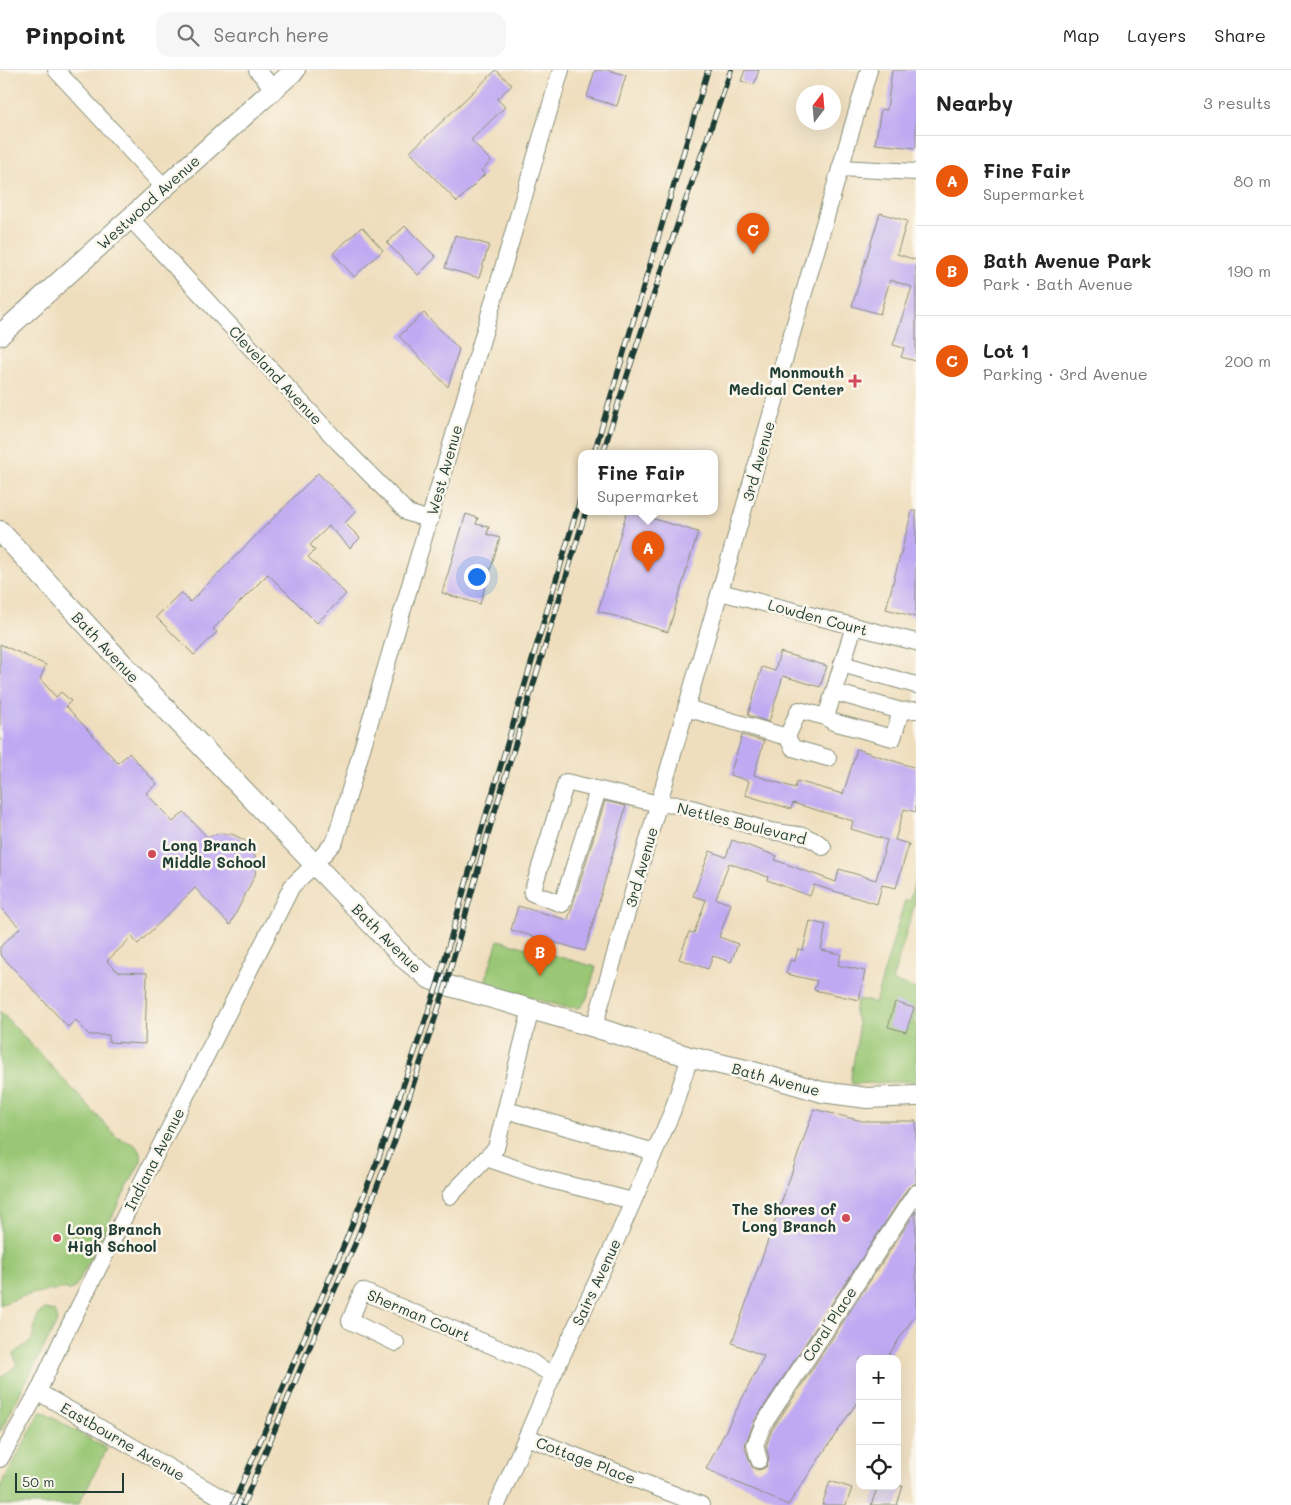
<!DOCTYPE html>
<meta charset="utf-8">
<style>
body{margin:0;font-family:Mali,sans-serif;background:#f6f6f6;color:#222}
.controls{position:absolute;right:15px;bottom:15px;display:grid;overflow:hidden;border-radius:10px;box-shadow:0 5px 20px #0002}
.controls button{width:45px;height:45px;display:grid;place-items:center;padding:0;border:0;border-bottom:1px solid #e0e0e0;background:#fff;color:#222;font:25px sans-serif}
.compass{position:absolute;left:796px;top:15px;width:45px;height:45px;border-radius:50%;background:#fff;box-shadow:0 5px 20px #0002;rotate:16deg}
.scale{position:absolute;left:15px;bottom:12px;width:109px;box-sizing:border-box;padding-left:5px;border:2px solid #1f3d34;border-top:0;font-size:14px;line-height:18px;white-space:nowrap;color:#1f3d34;-webkit-text-stroke:4px #fbf7ec;paint-order:stroke}
.you{position:absolute;left:476px;top:506px;width:18px;height:18px;margin:-12px;border:4px solid #fff;border-radius:50%;background:#1a73e8;box-shadow:0 0 0 8px #1a73e833}
.badge{display:grid;place-items:center;width:32px;height:32px;border-radius:50%;background:#ea580c;color:#fff;font-size:16px;font-weight:700}
.pin{position:absolute;translate:-50% -41px;filter:drop-shadow(0 1px 2px #0008)}
.pin::after{content:'';position:absolute;top:26px;width:18px;height:15px;background:inherit;clip-path:polygon(0 0,100% 0,50% 100%)}
.popup{position:absolute;left:578px;top:380px;width:140px;height:65px;box-sizing:border-box;display:grid;place-content:center;border-radius:10px;background:#fff;filter:drop-shadow(0 1px 4px #0005);font-size:16px;white-space:nowrap;color:#767676}
.popup b{font-size:19px;color:#222}
.popup::after{content:'';position:absolute;left:50%;top:100%;margin-left:-10px;border:10px solid transparent;border-top-color:#fff}
.list{margin:0;padding:0;list-style:none}
h2{display:flex;justify-content:space-between;align-items:center;height:65px;margin:0;padding:0 20px;font-size:21px}
h2 small{font-size:16px;font-weight:400;color:#767676}
.list li{display:grid;grid-template-columns:32px 1fr auto;gap:15px;align-items:center;box-sizing:border-box;height:90px;padding:0 20px;border-top:1px solid #e0e0e0}
.list b{display:block;font-size:19px;white-space:nowrap}
.list p{margin:0;font-size:16px;white-space:nowrap;color:#767676}
.list em{font-size:16px;font-style:normal;color:#767676}
.icon{flex:none;width:28px;height:28px;fill:none;stroke:currentColor;stroke-width:2;stroke-linecap:round;stroke-linejoin:round}
.map{position:relative;flex:none;width:916px;height:1435px;overflow:hidden}
header{display:flex;align-items:center;gap:30px;box-sizing:border-box;height:70px;padding:0 25px;background:#fff;border-bottom:1px solid #e0e0e0}
header strong{font-size:24px}
nav{display:flex;gap:28px;margin-inline-start:auto;font-size:18px}
.search{width:350px;height:45px;background:#f6f6f6;display:flex;align-items:center;gap:12px;box-sizing:border-box;padding:0 18px;border-radius:15px;color:#767676;font-size:19px}
main{display:flex}
aside{flex:1;background:#fff}
.map>svg:first-child{display:block}
.green{fill:#9ac775;stroke:#5c8254}
.building{fill:#bfa9f2}
.lines{fill:none;stroke-linecap:round;stroke-linejoin:round}
.minor-casing{stroke:#878e78;stroke-width:18}
.tertiary-casing{stroke:#878e78;stroke-width:22}
.minor{stroke:#fff;stroke-width:16}
.tertiary{stroke:#fff;stroke-width:20}
.rail-casing{stroke:#1f3d34;stroke-width:5.5}
.rail{stroke:#fbf7ec;stroke-width:4;stroke-dasharray:11;stroke-linecap:butt}
.poi-dot{fill:#d1495b;stroke:#fbf7ec;stroke-width:2}
.labels{text-anchor:middle;dominant-baseline:central;stroke-width:5;stroke-linejoin:round;paint-order:stroke}
.street-label{font-size:15px;fill:#1f3d34;stroke:#fbf7ec}
.poi-label{font-size:15px;font-weight:bold;fill:#1f3d34;stroke:#fbf7ec;text-anchor:end}
</style>
<header>
<strong>Pinpoint</strong>
<div class="search"><svg class="icon" aria-label="search" viewBox="0 0 24 24"><circle cx="10" cy="10" r="6"/><path d="M15 15l6 6"/></svg>Search here</div>
<nav><a>Map</a><a>Layers</a><a>Share</a></nav>
</header>
<main>
<div class="map">
<svg width="916" height="1435" viewBox="0 0 916 1435">
<rect width="100%" height="100%" fill="#fbf7ec"/>
<filter id="ink" filterUnits="userSpaceOnUse"><feTurbulence type="fractalNoise" baseFrequency=".02" numOctaves="2"/><feDisplacementMap in="SourceGraphic" scale="10" xChannelSelector="R" yChannelSelector="G"/><feConvolveMatrix kernelMatrix="1 2 1 2 8 2 1 2 1" color-interpolation-filters="sRGB"/></filter>
<filter id="wash" filterUnits="userSpaceOnUse"><feTurbulence type="fractalNoise" baseFrequency=".0096" numOctaves="4" result="noise"/><feDisplacementMap in="SourceGraphic" scale="20" xChannelSelector="R" yChannelSelector="G"/><feGaussianBlur stdDeviation="1.12" result="paint"/><feColorMatrix in="noise" values="0 0 0 0 0 0 0 0 0 0 0 0 0 0 0 0 0 1.4 0 .05"/><feComposite in="paint" operator="in"/></filter>
<g filter="url(#wash)">
<rect width="100%" height="100%" fill="#efdebd"/>
<g class="green">
<path d="M 916,809 L 915,833 L 892,911 L 916,919 L 916,1011 L 852,1014 L 851,1007 L 858,965 L 858,953 L 854,943 L 857,930 L 859,929 L 875,933 L 905,830 L 909,831 Z"/>
<path d="M 498,870 L 596,897 L 587,928 L 582,936 L 578,938 L 565,937 L 484,915 Z"/>
<path d="M 0,941 L 118,1068 C 130,1073 144,1075 141,1091 L 75,1218 L 67,1221 L 67,1219 C 43,1220 21,1226 0,1235 Z"/>
<path d="M 45,1239 L 54,1241 L 57,1246 L 57,1252 L 0,1362 L 0,1308 L 17,1295 L 13,1284 L 32,1270 L 37,1245 Z"/>
<path d="M 41,1341 L 107,1379 L 78,1435 L 0,1435 L 0,1418 Z"/>
</g>
<g id="blocks">
<g class="building">
<path d="M 496,0 L 512,15 L 497,29 L 505,37 L 471,70 L 491,91 L 481,101 L 485,104 L 457,132 L 410,82 Z"/>
<path d="M 595,0 L 608,0 L 626,5 L 617,36 L 587,27 Z"/>
<path d="M 745,0 L 759,0 L 754,15 L 741,11 Z"/>
<path d="M 892,0 L 916,0 L 916,78 L 875,74 L 881,39 L 887,40 Z"/>
<path d="M 880,143 L 907,151 L 897,184 L 916,190 L 916,291 L 901,287 L 904,278 L 893,275 L 912,217 L 890,210 L 880,244 L 852,236 Z"/>
<path d="M 405,156 L 436,187 L 418,205 L 387,173 Z"/>
<path d="M 362,157 L 383,180 L 354,207 L 333,183 Z"/>
<path d="M 455,165 L 489,175 L 479,208 L 445,198 Z"/>
<path d="M 424,243 L 459,279 L 448,317 L 399,266 Z"/>
<path d="M 318,403 L 356,441 L 345,453 L 360,468 L 350,478 L 329,456 L 310,475 L 315,480 L 308,487 L 346,524 L 317,553 L 268,504 L 213,559 L 217,562 L 194,585 L 156,547 L 181,522 L 190,532 Z"/>
<path d="M 627,441 L 698,462 L 668,562 L 598,541 Z"/>
<path d="M 912,441 L 916,441 L 916,547 L 886,539 Z"/>
<path d="M 466,444 L 478,448 L 476,454 L 489,457 L 487,464 L 500,468 L 480,534 L 442,523 Z"/>
<path d="M 0,574 L 46,595 L 40,609 L 56,627 L 61,622 L 71,631 L 66,636 L 118,693 L 129,683 L 157,714 L 146,723 L 173,752 L 184,742 L 207,767 L 220,763 L 232,764 L 244,770 L 253,780 L 257,794 L 255,805 L 230,855 L 195,818 L 138,874 L 132,867 L 107,891 L 118,902 L 147,903 L 145,974 L 109,972 L 109,965 L 89,965 L 76,950 L 68,957 L 0,884 L 0,877 L 20,858 L 0,837 Z"/>
<path d="M 780,582 L 827,596 L 820,617 L 783,606 L 769,652 L 748,645 L 762,597 L 775,601 Z"/>
<path d="M 742,665 L 764,671 L 754,705 L 795,718 L 797,711 L 843,724 L 857,679 L 916,698 L 916,742 L 904,739 L 895,770 L 909,774 L 896,818 L 882,815 L 877,834 L 814,815 L 810,826 L 767,810 L 768,807 L 729,793 L 716,829 L 731,834 L 719,867 L 738,874 L 731,892 L 713,886 L 708,899 L 679,889 L 689,862 L 694,863 L 706,830 L 693,826 L 710,781 L 726,787 L 732,770 L 777,786 L 775,790 L 836,812 L 839,799 L 876,810 L 887,770 L 851,759 L 853,751 L 793,733 L 791,739 L 745,725 L 749,711 L 730,705 Z"/>
<path d="M 605,731 L 626,736 L 585,881 L 511,860 L 518,836 L 568,850 Z"/>
<path d="M 810,851 L 826,855 L 821,880 L 841,884 L 838,895 L 865,901 L 859,930 L 814,920 L 817,911 L 786,904 L 790,890 L 795,891 L 798,879 L 803,880 Z"/>
<path d="M 895,932 L 914,938 L 906,962 L 888,957 Z"/>
<path d="M 814,1039 L 862,1051 L 916,1051 L 916,1113 L 908,1118 L 755,1350 L 746,1372 L 745,1378 L 752,1397 L 757,1400 L 762,1399 L 766,1397 L 769,1388 L 766,1376 L 772,1360 L 916,1141 L 916,1244 L 886,1289 L 860,1289 L 860,1328 L 788,1435 L 706,1399 L 764,1286 L 732,1273 Z"/>
<path d="M 830,1411 L 852,1418 L 846,1435 L 822,1435 Z"/>
<path d="M 878,1416 L 903,1416 L 897,1435 L 871,1435 Z"/>
</g>
</g>
</g>
<g filter="url(#ink)">
<use href="#blocks" fill-opacity="0" stroke="#878e78" stroke-width="1"/>
<g class="lines">
<g class="minor-casing">
<g id="minor">
<path d="M 56,0 L 165,118"/>
<path d="M 257,0 L 274,19"/>
<path d="M 840,98 L 916,102"/>
<path d="M 131,149 L 339,373 L 408,443 L 430,450"/>
<path d="M 720,522 L 916,572"/>
<path d="M 842,594 L 916,615"/>
<path d="M 834,622 L 901,641 L 916,640"/>
<path d="M 686,638 L 787,667 L 799,640 L 826,647 L 854,556"/>
<path d="M 826,647 L 833,652 L 893,668 L 901,641"/>
<path d="M 787,667 L 793,678 L 828,688"/>
<path d="M 598,720 L 562,834 L 532,823 L 566,712 L 659,734 L 681,735 L 770,761 L 804,766 L 817,772 L 823,777"/>
<path d="M 594,957 L 779,317 L 781,301 L 869,0"/>
<path d="M 506,1040 L 655,1082"/>
<path d="M 486,1088 L 550,1110 L 633,1131"/>
<path d="M 450,1126 L 496,1078 L 531,939"/>
<path d="M 396,1273 L 350,1251 L 362,1221 L 531,1292 L 553,1305"/>
<path d="M 38,1322 L 234,1435"/>
<path d="M 527,1367 L 701,1435"/>
<path d="M 0,1389 L 38,1322 L 61,1272 L 292,816 L 315,794 L 335,771 L 561,0"/>
<path d="M 759,1390 L 755,1375 L 763,1355 L 916,1123"/>
<path d="M 497,1435 L 553,1305 L 618,1166 L 672,1042 L 690,987"/>
</g>
</g>
<g class="tertiary-casing">
<g id="tertiary">
<path d="M 0,265 L 295,0"/>
<path d="M 0,461 L 123,594 L 406,890 L 430,909 L 446,915 L 594,957 L 690,987 L 750,1001 L 822,1022 L 867,1028 L 916,1026"/>
</g>
</g>
<use href="#minor" class="minor"/>
<use href="#tertiary" class="tertiary"/>
<g class="rail-casing">
<g id="rail">
<path d="M 594,383 L 708,0"/>
<path d="M 603,383 C 642,254 687,127 731,0"/>
<path d="M 233,1435 L 346,1170 L 380,1084 L 438,913 L 472,792 L 582,423"/>
<path d="M 243,1435 L 319,1255 L 355,1174 L 395,1070 L 446,915 L 488,764 L 586,441"/>
</g>
</g>
<use href="#rail" class="rail"/>
</g>
</g>
<g class="poi-dot">
<path d="M852.5 303.5h5v5h5v5h-5v5h-5v-5h-5v-5h5z"/>
<circle cx="152" cy="784" r="5"/>
<circle cx="846" cy="1148" r="5"/>
<circle cx="57" cy="1168" r="5"/>
</g>
<g class="labels">
<g class="street-label">
<text transform="translate(148 132) rotate(-42)">Westwood Avenue</text>
<text transform="translate(276 305) rotate(47)">Cleveland Avenue</text>
<text transform="translate(758 391) rotate(-74)">3rd Avenue</text>
<text transform="translate(444 400) rotate(-74)">West Avenue</text>
<text transform="translate(818 547) rotate(15)">Lowden Court</text>
<text transform="translate(106 577) rotate(47)">Bath Avenue</text>
<text transform="translate(742 753) rotate(14)">Nettles Boulevard</text>
<text transform="translate(641 797) rotate(-74)">3rd Avenue</text>
<text transform="translate(387 868) rotate(45)">Bath Avenue</text>
<text transform="translate(776 1009) rotate(15)">Bath Avenue</text>
<text transform="translate(154 1089) rotate(-63)">Indiana Avenue</text>
<text transform="translate(596 1212) rotate(-65)">Sairs Avenue</text>
<text transform="translate(419 1245) rotate(23)">Sherman Court</text>
<text transform="translate(829 1254) rotate(-57)">Coral Place</text>
<text transform="translate(123 1371) rotate(30)">Eastbourne Avenue</text>
<text transform="translate(586 1390) rotate(21)">Cottage Place</text>
</g>
<g class="poi-label">
<text x="844" y="302">Monmouth<tspan x="844" dy="17">Medical Center</tspan></text>
<text x="162" y="775" text-anchor="start">Long Branch<tspan x="162" dy="17">Middle School</tspan></text>
<text x="836" y="1139">The Shores of<tspan x="836" dy="17">Long Branch</tspan></text>
<text x="67" y="1159" text-anchor="start">Long Branch<tspan x="67" dy="17">High School</tspan></text>
</g>
</g>
</svg>
<div class="controls">
<button>+</button>
<button>−</button>
<button><svg class="icon" aria-label="locate" viewBox="0 0 24 24"><circle cx="12" cy="12" r="6"/><path d="M12 2v4M12 18v4M2 12h4M18 12h4"/></svg></button>
</div>
<svg class="compass" viewBox="-18 -18 36 36"><path d="M0-13l5 13h-10z" fill="#e53935"/><path d="M0 13l5-13h-10z" fill="#767676"/></svg>
<div class="scale">50 m</div>
<div class="you"></div>
<div class="pin badge" style="left:648px;top:502px">A</div>
<div class="popup"><b>Fine Fair</b>Supermarket</div>
<div class="pin badge" style="left:540px;top:906px">B</div>
<div class="pin badge" style="left:753px;top:184px">C</div>
</div>
<aside>
<h2>Nearby<small>3 results</small></h2>
<ul class="list">
<li><span class="badge">A</span><div><b>Fine Fair</b><p>Supermarket</p></div><em>80 m</em></li>
<li><span class="badge">B</span><div><b>Bath Avenue Park</b><p>Park · Bath Avenue</p></div><em>190 m</em></li>
<li><span class="badge">C</span><div><b>Lot 1</b><p>Parking · 3rd Avenue</p></div><em>200 m</em></li>
</ul>
</aside>
</main>
